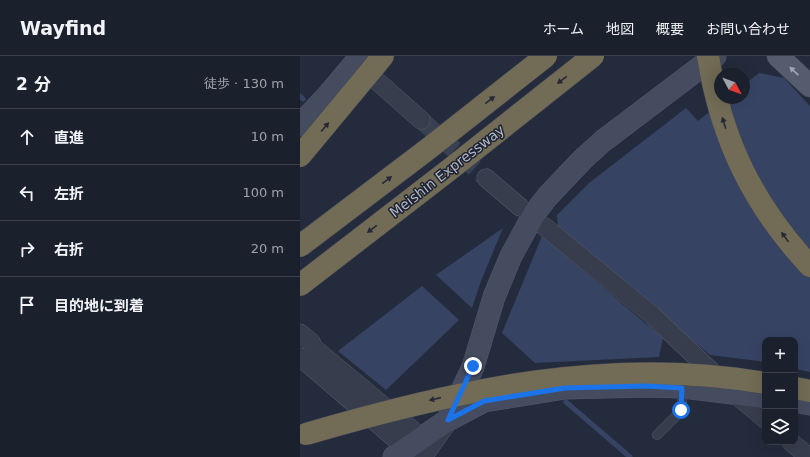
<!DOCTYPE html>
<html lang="ja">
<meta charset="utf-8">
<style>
body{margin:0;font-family:"DejaVu Sans","Noto Sans JP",sans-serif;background:#242835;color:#f1f3f6}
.controls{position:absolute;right:12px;bottom:12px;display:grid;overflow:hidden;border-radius:8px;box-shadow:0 4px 16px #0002}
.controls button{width:36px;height:36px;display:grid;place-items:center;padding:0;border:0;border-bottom:1px solid #393e49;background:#1b202d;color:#f1f3f6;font:20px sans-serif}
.compass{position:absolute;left:414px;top:12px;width:36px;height:36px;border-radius:50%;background:#1b202d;box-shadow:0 4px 16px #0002;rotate:131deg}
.stop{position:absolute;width:12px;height:12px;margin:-9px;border:3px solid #1a73e8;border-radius:50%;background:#fff}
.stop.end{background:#1a73e8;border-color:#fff;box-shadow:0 1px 4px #0008}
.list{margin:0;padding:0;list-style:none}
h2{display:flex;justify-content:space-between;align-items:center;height:52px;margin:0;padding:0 16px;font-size:17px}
h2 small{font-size:13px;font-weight:400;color:#a0a3aa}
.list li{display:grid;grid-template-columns:26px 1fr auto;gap:12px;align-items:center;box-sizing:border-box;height:56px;padding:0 16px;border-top:1px solid #393e49}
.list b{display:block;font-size:15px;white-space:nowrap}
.list em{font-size:13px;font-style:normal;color:#a0a3aa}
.icon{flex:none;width:22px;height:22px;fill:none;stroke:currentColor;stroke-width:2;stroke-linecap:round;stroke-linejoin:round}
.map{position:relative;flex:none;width:510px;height:401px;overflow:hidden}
header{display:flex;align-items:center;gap:24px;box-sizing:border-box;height:56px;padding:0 20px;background:#1b202d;border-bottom:1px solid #393e49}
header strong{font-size:19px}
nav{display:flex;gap:22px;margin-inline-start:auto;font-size:14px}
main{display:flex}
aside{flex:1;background:#1b202d}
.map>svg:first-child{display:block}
.water{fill:#374363}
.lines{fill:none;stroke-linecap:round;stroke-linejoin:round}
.stream{stroke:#374363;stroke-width:5}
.street-tunnel{stroke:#394051;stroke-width:18;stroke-dasharray:18 9;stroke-linecap:butt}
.lane-casing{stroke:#525867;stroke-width:10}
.street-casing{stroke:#525867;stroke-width:19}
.secondary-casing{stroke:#525867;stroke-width:23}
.primary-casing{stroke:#404655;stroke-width:23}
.highway-casing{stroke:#434857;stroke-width:23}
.lane{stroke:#373d4d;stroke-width:9}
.street{stroke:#373d4d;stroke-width:18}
.secondary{stroke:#454c5f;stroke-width:22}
.primary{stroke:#555c6d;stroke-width:22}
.highway{stroke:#726b55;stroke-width:22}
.highway-bridge-casing{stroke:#434857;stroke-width:23;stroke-linecap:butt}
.highway-bridge{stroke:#726b55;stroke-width:22}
.oneway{fill:#a0a6b6}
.oneway2{fill:#262935}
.route{stroke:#1a73e8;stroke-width:5}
.labels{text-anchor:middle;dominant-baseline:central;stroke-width:3;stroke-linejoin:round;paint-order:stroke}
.street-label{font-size:14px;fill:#b3b8c8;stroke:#1d2231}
</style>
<header>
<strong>Wayfind</strong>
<nav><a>ホーム</a><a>地図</a><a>概要</a><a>お問い合わせ</a></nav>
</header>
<main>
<aside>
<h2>2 分<small>徒歩 · 130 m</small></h2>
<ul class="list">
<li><svg class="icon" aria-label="ahead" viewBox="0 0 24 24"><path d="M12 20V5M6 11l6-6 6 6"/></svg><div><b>直進</b></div><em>10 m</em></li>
<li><svg class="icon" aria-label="left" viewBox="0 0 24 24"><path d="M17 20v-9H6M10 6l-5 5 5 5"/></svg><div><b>左折</b></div><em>100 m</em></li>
<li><svg class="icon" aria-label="right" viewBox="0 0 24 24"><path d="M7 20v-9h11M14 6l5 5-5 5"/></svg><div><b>右折</b></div><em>20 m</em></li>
<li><svg class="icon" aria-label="arrive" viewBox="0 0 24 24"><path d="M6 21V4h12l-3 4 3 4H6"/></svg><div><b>目的地に到着</b></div></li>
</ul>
</aside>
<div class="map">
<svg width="510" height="401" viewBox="0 0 510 401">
<rect width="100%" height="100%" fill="#242b3c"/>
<g class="water">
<path d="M 459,17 L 484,22 L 510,50 L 510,316 L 495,313 L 495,284 L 465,284 L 465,306 L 410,299 L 258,172 L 257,159 L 289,127 L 386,52 L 398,65 L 427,42 L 444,42 L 444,29 Z"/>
<path d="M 203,172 L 181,225 L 172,252 L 136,219 Z"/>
<path d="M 242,180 L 363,282 L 359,301 L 235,307 L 202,277 Z"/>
<path d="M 122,230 L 159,264 L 86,334 L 38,295 Z"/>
</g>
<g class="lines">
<g class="stream">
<path d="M 0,40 L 3,43"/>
<path d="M 266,346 L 330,401"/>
</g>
<path class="street-tunnel" d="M 121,64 L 186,122"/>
<g class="lane-casing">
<path id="lane" d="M 357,379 L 381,355 L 383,331"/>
</g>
<g class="street-casing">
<g id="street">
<path d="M 59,9 L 121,64"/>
<path d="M 186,122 L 220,151"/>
<path d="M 245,171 L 352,259 L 434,337 L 465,363"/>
<path d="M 0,277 L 11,286 L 14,292 L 122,382"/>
<path d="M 0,301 L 107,393"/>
<path d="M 491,386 L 509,401"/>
<path d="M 123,401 L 145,370"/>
</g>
</g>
<g class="secondary-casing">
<g id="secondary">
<path d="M 0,69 L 29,38 L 61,0"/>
<path d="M 495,345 L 510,348"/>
<path d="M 148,364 L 184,345 L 265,332 L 346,330 L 383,331 L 465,341"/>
<path d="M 94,401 L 148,364 L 173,311 L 194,241 L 211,200 L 234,158 L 247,141 L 283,103 L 303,85 L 415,0"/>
</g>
</g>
<g class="primary-casing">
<path id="primary" d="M 478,0 L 510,30"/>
</g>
<g class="highway-casing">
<path id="highway" d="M 495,332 L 510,335"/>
</g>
<use href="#lane" class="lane"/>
<use href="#street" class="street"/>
<use href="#secondary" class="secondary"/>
<use href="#primary" class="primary"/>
<use href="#highway" class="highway"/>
<g class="highway-bridge-casing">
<g id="highway-bridge">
<path d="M 408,0 C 421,83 453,149 510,210"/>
<path d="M 0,100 L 83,0"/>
<path d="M 0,190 L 128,93 L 246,0"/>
<path d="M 0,229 L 149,114 L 293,0"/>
<path d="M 6,378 C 156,334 308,300 465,327"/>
</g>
</g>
<use href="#highway-bridge" class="highway-bridge"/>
</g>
<defs><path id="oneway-solid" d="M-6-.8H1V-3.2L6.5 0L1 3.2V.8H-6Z"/></defs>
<use class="oneway" href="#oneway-solid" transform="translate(494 15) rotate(-137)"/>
<g class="oneway2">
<use href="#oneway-solid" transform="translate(262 24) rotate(142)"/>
<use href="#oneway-solid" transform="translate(190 44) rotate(-38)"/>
<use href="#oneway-solid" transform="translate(424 67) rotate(-107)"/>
<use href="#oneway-solid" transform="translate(25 71) rotate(-50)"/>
<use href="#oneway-solid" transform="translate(87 124) rotate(-37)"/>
<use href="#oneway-solid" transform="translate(72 173) rotate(142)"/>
<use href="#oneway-solid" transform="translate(485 181) rotate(-126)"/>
<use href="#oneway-solid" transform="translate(135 343) rotate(167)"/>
</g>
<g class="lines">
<path class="route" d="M 173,310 L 148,364 L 184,345 L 265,332 L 346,330 L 382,332 L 381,354"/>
</g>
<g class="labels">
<g class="street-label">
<text transform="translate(147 115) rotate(-38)">Meishin Expressway</text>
</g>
</g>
</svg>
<div class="controls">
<button>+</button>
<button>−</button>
<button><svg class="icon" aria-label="layers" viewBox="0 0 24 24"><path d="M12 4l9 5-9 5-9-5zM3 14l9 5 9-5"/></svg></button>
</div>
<svg class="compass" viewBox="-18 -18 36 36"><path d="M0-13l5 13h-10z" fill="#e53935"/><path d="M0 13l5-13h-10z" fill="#a0a3aa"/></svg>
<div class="stop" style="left:381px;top:354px"></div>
<div class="stop end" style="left:173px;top:310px"></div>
</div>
</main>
